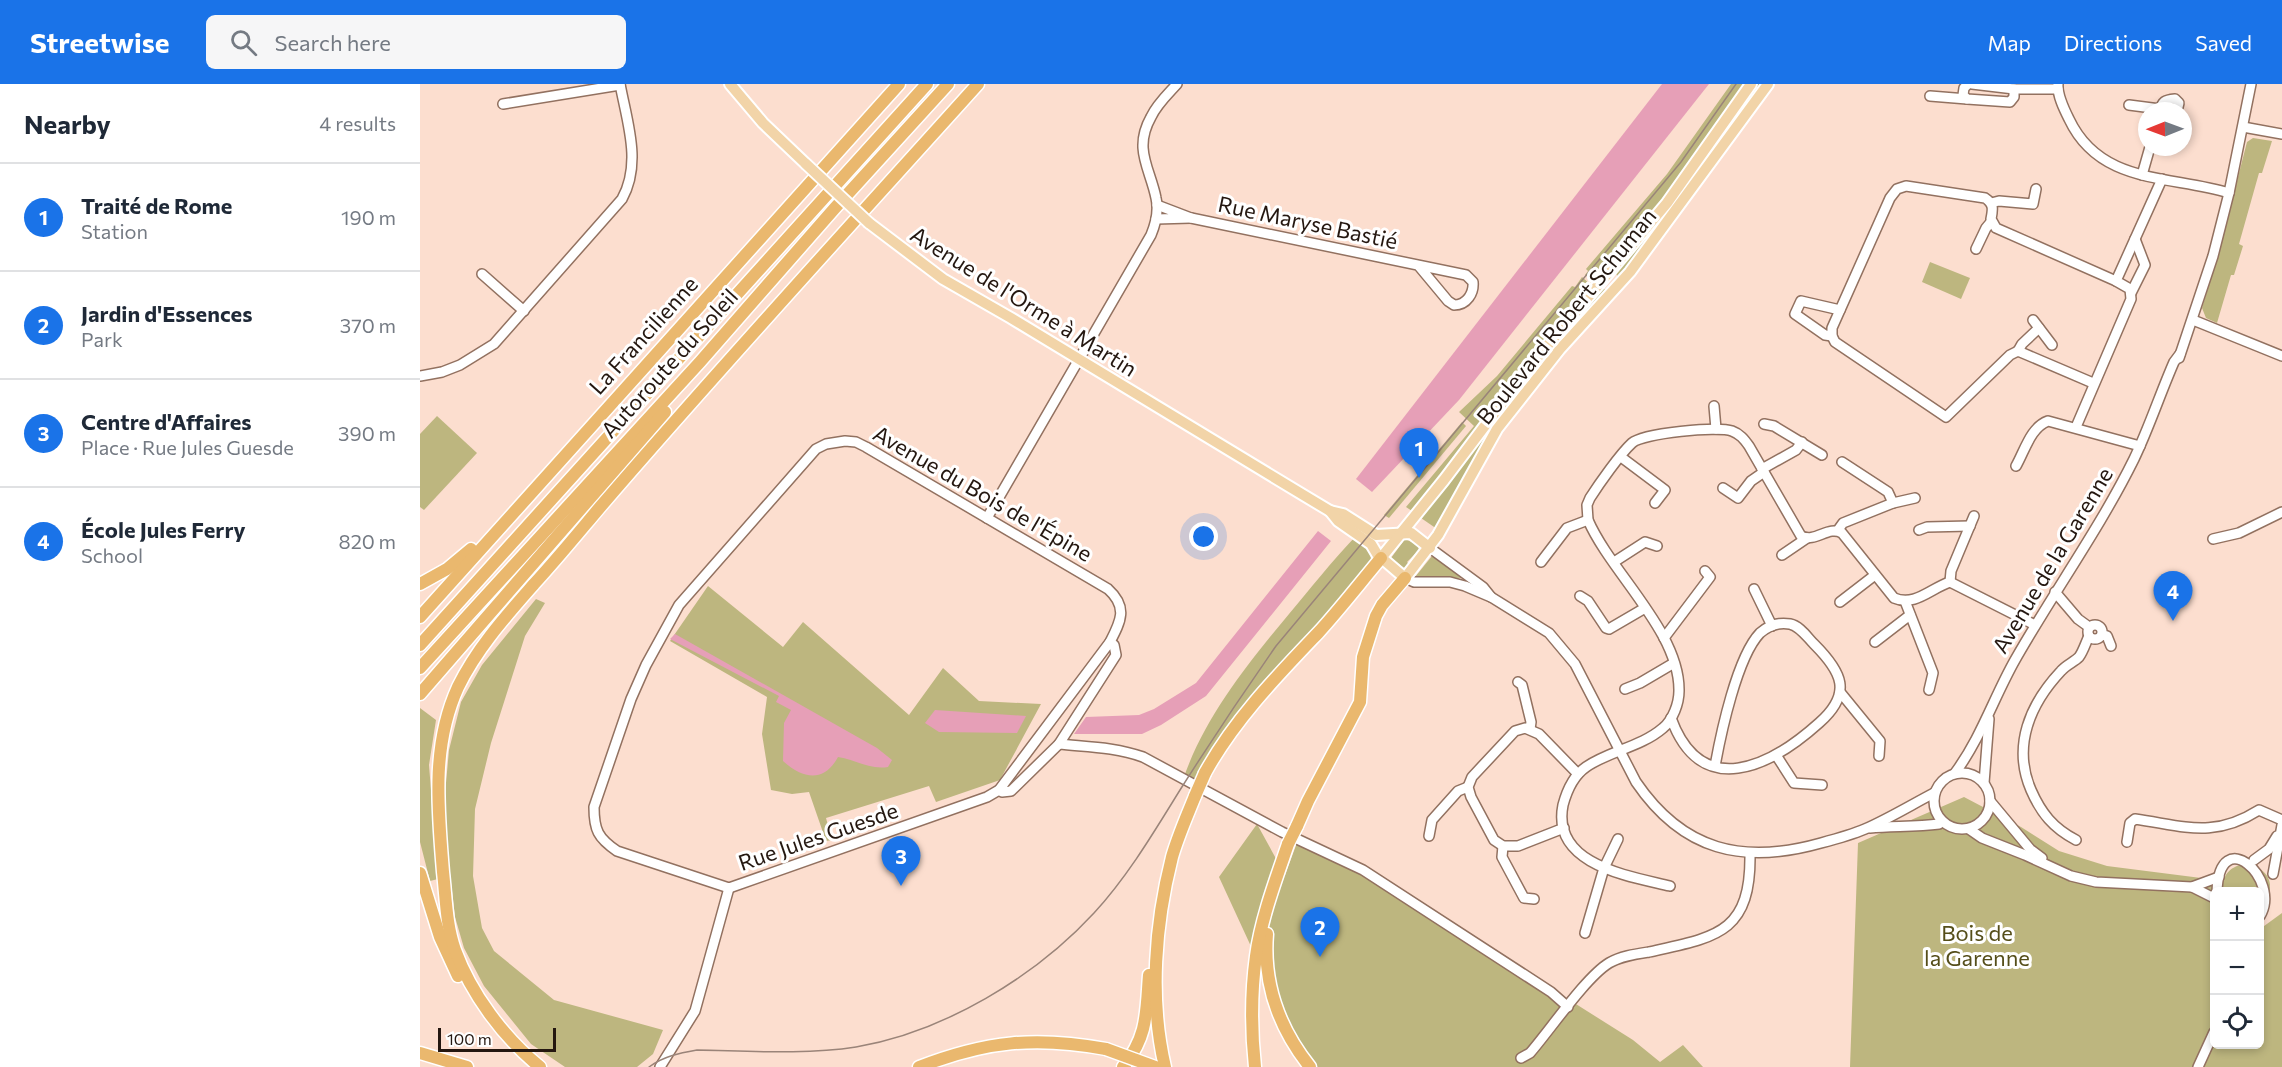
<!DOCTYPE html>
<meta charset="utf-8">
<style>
body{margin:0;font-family:Commissioner,sans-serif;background:#f6f6f7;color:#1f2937}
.controls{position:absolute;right:18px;bottom:18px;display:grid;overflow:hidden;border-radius:9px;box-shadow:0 3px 9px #0003}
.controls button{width:54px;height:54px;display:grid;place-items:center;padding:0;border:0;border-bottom:2px solid #e0e1e3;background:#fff;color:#1f2937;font:30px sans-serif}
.compass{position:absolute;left:1718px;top:18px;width:54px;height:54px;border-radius:50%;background:#fff;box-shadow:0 3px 9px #0003;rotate:269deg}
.scale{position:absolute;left:18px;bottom:15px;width:118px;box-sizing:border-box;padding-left:6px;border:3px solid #241710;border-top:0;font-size:16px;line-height:21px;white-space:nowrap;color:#241710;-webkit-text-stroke:4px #fff;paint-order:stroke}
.you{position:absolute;left:784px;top:453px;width:21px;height:21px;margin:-15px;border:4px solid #fff;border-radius:50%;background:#1a73e8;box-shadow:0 0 0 9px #1a73e833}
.badge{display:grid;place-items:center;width:39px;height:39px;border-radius:50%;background:#1a73e8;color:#fff;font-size:20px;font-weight:700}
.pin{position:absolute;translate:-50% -50px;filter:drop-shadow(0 2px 3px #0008)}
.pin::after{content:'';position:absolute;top:32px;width:21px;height:18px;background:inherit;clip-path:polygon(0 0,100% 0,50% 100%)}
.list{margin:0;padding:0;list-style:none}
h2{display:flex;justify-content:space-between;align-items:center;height:78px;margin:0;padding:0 24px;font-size:26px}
h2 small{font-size:20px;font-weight:400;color:#747a83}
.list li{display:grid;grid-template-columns:39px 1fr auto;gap:18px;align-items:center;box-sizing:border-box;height:108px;padding:0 24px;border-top:2px solid #e0e1e3}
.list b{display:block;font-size:22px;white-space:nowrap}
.list p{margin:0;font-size:20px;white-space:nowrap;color:#747a83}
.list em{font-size:20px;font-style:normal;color:#747a83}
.icon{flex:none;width:33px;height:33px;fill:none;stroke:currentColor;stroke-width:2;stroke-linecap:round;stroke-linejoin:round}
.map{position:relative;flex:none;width:1862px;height:983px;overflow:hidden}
header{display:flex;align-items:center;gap:36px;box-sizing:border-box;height:84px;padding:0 30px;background:#1a73e8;color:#fff}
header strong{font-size:28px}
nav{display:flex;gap:33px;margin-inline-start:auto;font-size:21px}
.search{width:420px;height:54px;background:#f6f6f7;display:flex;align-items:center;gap:15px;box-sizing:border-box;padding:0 21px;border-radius:9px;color:#747a83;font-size:22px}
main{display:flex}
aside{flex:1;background:#fff}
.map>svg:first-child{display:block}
.green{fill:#bdb67f}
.water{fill:#e69fb7}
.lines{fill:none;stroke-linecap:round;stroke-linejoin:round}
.minor-casing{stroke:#927160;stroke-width:12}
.major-casing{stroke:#fff;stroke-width:14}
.highway-casing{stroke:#fff;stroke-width:15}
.minor{stroke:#fff;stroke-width:9}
.major{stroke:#f2d4a8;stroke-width:10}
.highway{stroke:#eab86e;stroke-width:12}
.tram{stroke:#9a8479;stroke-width:1.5}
.major-bridge-casing{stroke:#fff;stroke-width:14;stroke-linecap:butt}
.highway-bridge-casing{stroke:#fff;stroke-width:15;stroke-linecap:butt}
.major-bridge{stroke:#f2d4a8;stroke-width:10}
.highway-bridge{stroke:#eab86e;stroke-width:12}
.labels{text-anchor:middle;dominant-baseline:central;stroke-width:6;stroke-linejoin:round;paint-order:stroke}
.street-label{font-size:22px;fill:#241710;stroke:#fff}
.park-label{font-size:22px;fill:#554e1a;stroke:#fff}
</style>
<header>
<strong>Streetwise</strong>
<div class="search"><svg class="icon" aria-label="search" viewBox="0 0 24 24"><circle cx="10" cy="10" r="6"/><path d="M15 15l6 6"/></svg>Search here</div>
<nav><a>Map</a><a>Directions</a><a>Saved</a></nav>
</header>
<main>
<aside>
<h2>Nearby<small>4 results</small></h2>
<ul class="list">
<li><span class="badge">1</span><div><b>Traité de Rome</b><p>Station</p></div><em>190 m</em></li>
<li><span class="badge">2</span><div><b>Jardin d'Essences</b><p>Park</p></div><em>370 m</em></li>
<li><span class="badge">3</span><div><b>Centre d'Affaires</b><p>Place · Rue Jules Guesde</p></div><em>390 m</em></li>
<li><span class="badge">4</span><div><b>École Jules Ferry</b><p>School</p></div><em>820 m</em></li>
</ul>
</aside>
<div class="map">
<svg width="1862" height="983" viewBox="0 0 1862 983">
<rect width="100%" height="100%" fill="#fcdecf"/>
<g class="green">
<path d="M 1311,0 L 1326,0 L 1242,119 L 1179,194 L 1177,192 L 1173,197 L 1165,191 L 1168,187 L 1166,185 L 1247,90 Z"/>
<path d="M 1336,0 L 1343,0 L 1201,193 L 1198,193 L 1195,188 Z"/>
<path d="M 1833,54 L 1852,57 L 1842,89 L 1839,89 L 1819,160 L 1823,162 L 1814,191 L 1811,191 L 1797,239 L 1786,234 L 1782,224 L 1797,175 L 1827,58 Z"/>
<path d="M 1510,178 L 1550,194 L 1541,215 L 1502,198 Z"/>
<path d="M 1162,193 L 1170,200 L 1151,223 L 1153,225 L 1023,391 L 992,427 L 986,423 L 1054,342 L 1039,328 L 1077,292 L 1152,202 L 1155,203 Z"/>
<path d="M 1182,203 L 1188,208 L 1137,263 L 1017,445 L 1001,434 L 1026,404 L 1089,315 Z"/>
<path d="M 17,332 L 57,369 L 4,426 L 0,423 L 0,350 Z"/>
<path d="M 1042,338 L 1046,342 L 969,434 L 964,431 Z"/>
<path d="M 935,453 L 950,465 L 951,476 L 832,618 L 777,696 L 765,690 C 787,630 829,578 869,530 C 891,504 911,478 935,453 Z"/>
<path d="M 985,455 L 998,461 L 999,467 L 997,471 L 995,470 L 987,478 L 989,480 L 984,484 L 971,474 Z"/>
<path d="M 1012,472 L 1043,494 L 995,493 Z"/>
<path d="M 288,502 L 363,563 L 383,538 L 489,631 L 523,584 L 559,617 L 621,620 L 580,696 L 516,718 L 509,702 L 406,734 L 412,756 L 406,757 L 389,708 L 372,710 L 351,706 L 342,650 L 347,613 L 250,557 Z"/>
<path d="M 116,515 L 125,519 L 105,552 L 71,659 L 55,725 L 53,792 L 62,844 L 74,867 L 134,916 L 243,946 L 233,970 L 217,983 L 145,983 L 111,960 L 64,902 L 44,864 L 35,833 L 27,763 L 25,710 L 29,666 L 41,618 L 62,581 Z"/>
<path d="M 0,624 L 16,636 L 9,681 L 18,795 L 10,797 L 0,758 Z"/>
<path d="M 1544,713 L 1601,743 L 1639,767 L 1687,782 L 1789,795 L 1798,807 L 1794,808 L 1794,960 L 1840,960 L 1840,845 L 1862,829 L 1862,983 L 1430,983 L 1438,759 Z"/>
<path d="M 837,740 L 865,791 L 878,756 L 943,786 L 1213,956 L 1240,978 L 1263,961 L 1283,983 L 892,983 L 858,921 L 799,793 Z"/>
<path d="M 1825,780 C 1853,784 1857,806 1840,826 L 1840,808 L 1800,807 C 1804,792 1807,783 1825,780 Z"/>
</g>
<g class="water">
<path d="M 1242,0 L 1289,0 L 1039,316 L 952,408 L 936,395 Z"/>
<path d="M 898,447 L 911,457 L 786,612 L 741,641 L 722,650 L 654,650 L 666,633 L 719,631 L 734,625 L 776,599 Z"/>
<path d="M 255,550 L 457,664 L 472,676 L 468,683 C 450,686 436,676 418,673 C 404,699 383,695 363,677 L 364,639 L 371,626 L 356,618 L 359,612 L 250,555 Z"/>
<path d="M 515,626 L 606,632 L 597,649 L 519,648 L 505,639 Z"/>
</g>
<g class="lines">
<g class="minor-casing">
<g id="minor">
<path d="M 1548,0 L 1544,4 L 1543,11 L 1547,15 L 1590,18 L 1594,13 L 1594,5"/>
<path d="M 1552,0 L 1594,5 L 1638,5"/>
<path d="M 1638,0 C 1637,11 1644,25 1649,35 C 1680,101 1750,91 1809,109"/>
<path d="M 1510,12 L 1547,15"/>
<path d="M 83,20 L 200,1"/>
<path d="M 1709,21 L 1740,25"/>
<path d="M 1740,27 C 1742,17 1745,16 1755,15 L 1759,19 L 1757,27"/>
<path d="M 1823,43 L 1862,50"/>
<path d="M 1722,91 L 1730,63"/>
<path d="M 1571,119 L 1579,117 L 1613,120 L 1616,105"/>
<path d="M 771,134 L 1046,191 L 1053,198 C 1054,209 1047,221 1034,221 L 1028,217 L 998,181"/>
<path d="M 736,135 L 771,134 L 737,121"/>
<path d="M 1556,165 L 1566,144 L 1571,138"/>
<path d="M 62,190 L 104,227"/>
<path d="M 1711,209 L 1725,181 L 1715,155"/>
<path d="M 1613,236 L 1632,261"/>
<path d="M 1773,236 L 1862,272"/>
<path d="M 1412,252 L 1405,251 L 1375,230 L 1381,217 L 1420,226"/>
<path d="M 1598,267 L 1602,260 L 1619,244"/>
<path d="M 1759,274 L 1793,172 L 1809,109 L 1831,0"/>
<path d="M 0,292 L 22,288 L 40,281 L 74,260 L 202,115 C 222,79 207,38 200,0"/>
<path d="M 1673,299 L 1598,267 L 1590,271 L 1526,333 L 1415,258 L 1412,252 L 1412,244 L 1470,114 L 1477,105 L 1486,102 L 1565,114 C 1574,120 1573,125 1571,135 L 1576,144 L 1696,197"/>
<path d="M 1294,322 L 1296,345"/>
<path d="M 1344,340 L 1354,342 L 1402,371"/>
<path d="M 1656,343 L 1711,215 L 1710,205 L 1696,197 L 1742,95"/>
<path d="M 425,357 L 436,358 L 446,363 L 688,505 C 708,523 701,537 690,558 L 579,706 L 567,713 L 309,804 L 197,767 C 178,754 174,746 174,723 L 211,615 L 226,581 L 259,521 L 396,365 L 406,360 Z"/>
<path d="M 1201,373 L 1245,406 L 1235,419"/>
<path d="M 1422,378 L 1468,408 L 1473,419"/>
<path d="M 1596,382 C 1605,366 1611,343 1628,337 L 1720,362"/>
<path d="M 1342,385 L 1376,366 L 1382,358"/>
<path d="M 1303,404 L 1318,414 L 1331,397 L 1344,388"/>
<path d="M 567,434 L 731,151 C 736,139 739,127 736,114 C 730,84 713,65 731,33 C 737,20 748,10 757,0"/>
<path d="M 1418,446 L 1423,439 L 1473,419 L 1495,414"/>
<path d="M 1499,446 L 1507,443 L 1550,442"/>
<path d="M 1793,455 L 1819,449 L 1862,428"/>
<path d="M 1010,464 L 1063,503 L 1071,513"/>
<path d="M 1362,471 L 1387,454"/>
<path d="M 1121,478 L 1147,444 L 1168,436"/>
<path d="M 1194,478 L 1225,458 L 1237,462"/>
<path d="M 985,494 L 994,498 L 1030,498 L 1045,502 L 1071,513 L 1129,549 L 1155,580 L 1216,698 C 1263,767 1323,781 1401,759 C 1416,755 1431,751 1445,745 C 1468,735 1491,721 1514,709"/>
<path d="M 1530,498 L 1531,487 L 1554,432"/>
<path d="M 1334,505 L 1352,542"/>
<path d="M 1635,508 L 1658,535 L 1669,543"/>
<path d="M 1160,512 L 1168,517 L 1186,544 L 1189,545 L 1225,524"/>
<path d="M 1485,517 L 1513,589 L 1509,606"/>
<path d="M 1420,518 L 1455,491"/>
<circle cx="1675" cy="548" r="7"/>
<path d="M 1682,551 L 1687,552 L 1691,562"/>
<path d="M 1244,554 L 1290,493 L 1285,487"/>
<path d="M 1455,558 L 1490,531"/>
<path d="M 1098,598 L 1102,601 L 1111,638 L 1110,645"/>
<path d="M 1205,605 L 1220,599 L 1254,579"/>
<path d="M 1420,608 L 1460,657 L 1459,672"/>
<path d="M 1251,634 C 1281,717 1350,683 1399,639 C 1433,609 1422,588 1394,560 C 1387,553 1380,542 1370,540 C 1359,538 1348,542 1340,549 C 1317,573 1301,649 1295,682"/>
<path d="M 639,660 C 668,663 695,663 723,673 L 862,748 L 943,786 L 1131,908 L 1148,923"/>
<path d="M 1356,671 L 1374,699 L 1402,701"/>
<circle cx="1542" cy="717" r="28"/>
<path d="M 1535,689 C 1561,654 1574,613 1595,576 C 1633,509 1680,444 1714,375 C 1729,344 1740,310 1754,278 L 1760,270"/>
<path d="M 1564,699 L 1569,635"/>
<path d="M 579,706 L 582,708 L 591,707 L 639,660 L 696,571 L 694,561 L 690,558"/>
<path d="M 1570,717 L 1610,765 L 1622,774"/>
<path d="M 1144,744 L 1098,762 L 1083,762 L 1074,756 L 1051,713 L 1048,703 L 1052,693 L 1095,647 L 1105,644 L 1119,650 L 1158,690"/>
<path d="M 1450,744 C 1473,742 1496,743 1519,740 L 1522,737"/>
<path d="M 1549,745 L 1562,754 L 1605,771 L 1651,792 L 1676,798 L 1772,803 L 1799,793"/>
<path d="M 1009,752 L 1012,736 L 1038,707 L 1048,703"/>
<path d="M 1656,756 C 1633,744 1621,729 1611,706 C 1592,662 1610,620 1641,587 C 1646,581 1654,578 1659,573 C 1663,568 1666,558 1669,552"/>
<path d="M 1707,758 L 1710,739 L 1715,735 C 1765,742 1793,755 1839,726 L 1862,736"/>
<path d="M 1083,762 L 1082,773 L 1104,814 L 1114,815"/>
<path d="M 1834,776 L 1849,765 L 1857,752"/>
<path d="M 1853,790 L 1862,741"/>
<path d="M 1250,802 C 1209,792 1131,781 1143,721 C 1147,706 1153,692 1166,683 C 1189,667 1221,663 1243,644 C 1253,636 1259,619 1259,607 C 1260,548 1191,489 1168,436 L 1167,421 L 1170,414 C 1179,400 1200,370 1212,359 C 1223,349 1298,342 1312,347 C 1320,350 1324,355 1329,362 L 1381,452 C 1396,459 1408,441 1422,449 L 1474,514 C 1495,523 1511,504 1530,498 L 1615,541"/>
<path d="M 1772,803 L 1794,814"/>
<path d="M 1797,808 C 1799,738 1862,795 1840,832"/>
<path d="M 1165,849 L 1184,784 L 1198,755"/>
<path d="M 1101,974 L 1110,969 C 1130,946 1166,893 1189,879 C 1201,872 1216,870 1229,868 C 1296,853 1331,850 1330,770"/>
<path d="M 240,983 L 275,927 L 309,804"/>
<path d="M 1778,983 L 1794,948"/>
</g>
</g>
<g class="major-casing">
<g id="major">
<path d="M 310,0 L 343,39 L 386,80"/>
<path d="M 449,139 L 523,195 L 591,234 L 885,412 L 910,427 L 923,430 L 956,451 L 991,449 L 1010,464"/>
<path d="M 910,427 L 918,437 L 951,460 L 957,470 L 985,494 L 1018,451 L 1077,345 L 1140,265 L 1210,188 L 1348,0"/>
<path d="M 961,474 L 1024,396 L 1107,286 L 1247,119 L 1331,0"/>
</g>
</g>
<g class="highway-casing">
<g id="highway">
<path d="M 0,500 L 27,485 L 51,465"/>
<path d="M 0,533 L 479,0"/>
<path d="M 0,561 L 507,0"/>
<path d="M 0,584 L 280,278 L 414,125 L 528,0"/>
<path d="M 0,610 L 245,328"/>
<path d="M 785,689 C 814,636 857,592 898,549 C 920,525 940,499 961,474"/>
<path d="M 877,742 L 888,717 L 940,618 L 943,573 L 956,532 L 962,521 L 985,494"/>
<path d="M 0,789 L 20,853 L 38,892"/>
<path d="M 847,850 C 843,899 859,944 890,983"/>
<path d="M 0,969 L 47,983"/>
<path d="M 120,983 C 84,954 51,910 35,866 C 26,841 26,814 23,788 C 18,725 11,662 38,603 C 57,564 86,532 114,500 C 137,475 159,448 181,422 C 304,279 432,140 558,0"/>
<path d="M 499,983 C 566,957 616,952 686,965"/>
<path d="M 703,983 C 728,952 726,929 729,891"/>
<path d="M 745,983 C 729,915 735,840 752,773 C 758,752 767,732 775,712"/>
<path d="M 835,983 C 831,946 831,908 836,872 C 841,835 856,795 868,760"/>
</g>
</g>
<use href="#minor" class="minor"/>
<use href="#major" class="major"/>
<use href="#highway" class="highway"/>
<path class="tram" d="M 229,983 C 244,972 260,969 277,966 C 329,967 385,971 436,963 C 524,948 615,893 674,829 C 708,792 734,748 760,706 C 791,657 823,609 856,562 L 1261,78 L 1316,0"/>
<g class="major-bridge-casing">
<path id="major-bridge" d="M 386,80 L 449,139"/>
</g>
<g class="highway-bridge-casing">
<g id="highway-bridge">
<path d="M 775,712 L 785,689"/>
<path d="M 868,760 L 877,742"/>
<path d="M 686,965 L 735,983"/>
</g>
</g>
<use href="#major-bridge" class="major-bridge"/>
<use href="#highway-bridge" class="highway-bridge"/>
</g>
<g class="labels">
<g class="street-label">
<text transform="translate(888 138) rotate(12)">Rue Maryse Bastié</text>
<text transform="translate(604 217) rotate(32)">Avenue de l'Orme à Martin</text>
<text transform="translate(1146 232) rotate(-51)">Boulevard Robert Schuman</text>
<text transform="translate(223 251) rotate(-48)">La Francilienne</text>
<text transform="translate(249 279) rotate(-48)">Autoroute du Soleil</text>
<text transform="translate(563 409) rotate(30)">Avenue du Bois de l'Épine</text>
<text transform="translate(1632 476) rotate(-59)">Avenue de la Garenne</text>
<text transform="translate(398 752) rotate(-19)">Rue Jules Guesde</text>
</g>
<g class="park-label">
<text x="1557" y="848">Bois de<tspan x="1557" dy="25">la Garenne</tspan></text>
</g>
</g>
</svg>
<div class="controls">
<button>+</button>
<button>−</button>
<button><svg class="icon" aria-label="locate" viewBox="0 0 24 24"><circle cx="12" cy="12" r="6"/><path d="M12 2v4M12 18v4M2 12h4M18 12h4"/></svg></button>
</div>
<svg class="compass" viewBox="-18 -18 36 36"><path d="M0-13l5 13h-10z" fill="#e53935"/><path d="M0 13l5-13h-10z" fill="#747a83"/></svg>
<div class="scale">100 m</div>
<div class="you"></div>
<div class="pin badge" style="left:999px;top:394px">1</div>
<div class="pin badge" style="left:900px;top:873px">2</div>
<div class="pin badge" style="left:481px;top:802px">3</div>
<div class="pin badge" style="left:1753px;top:537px">4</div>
</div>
</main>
